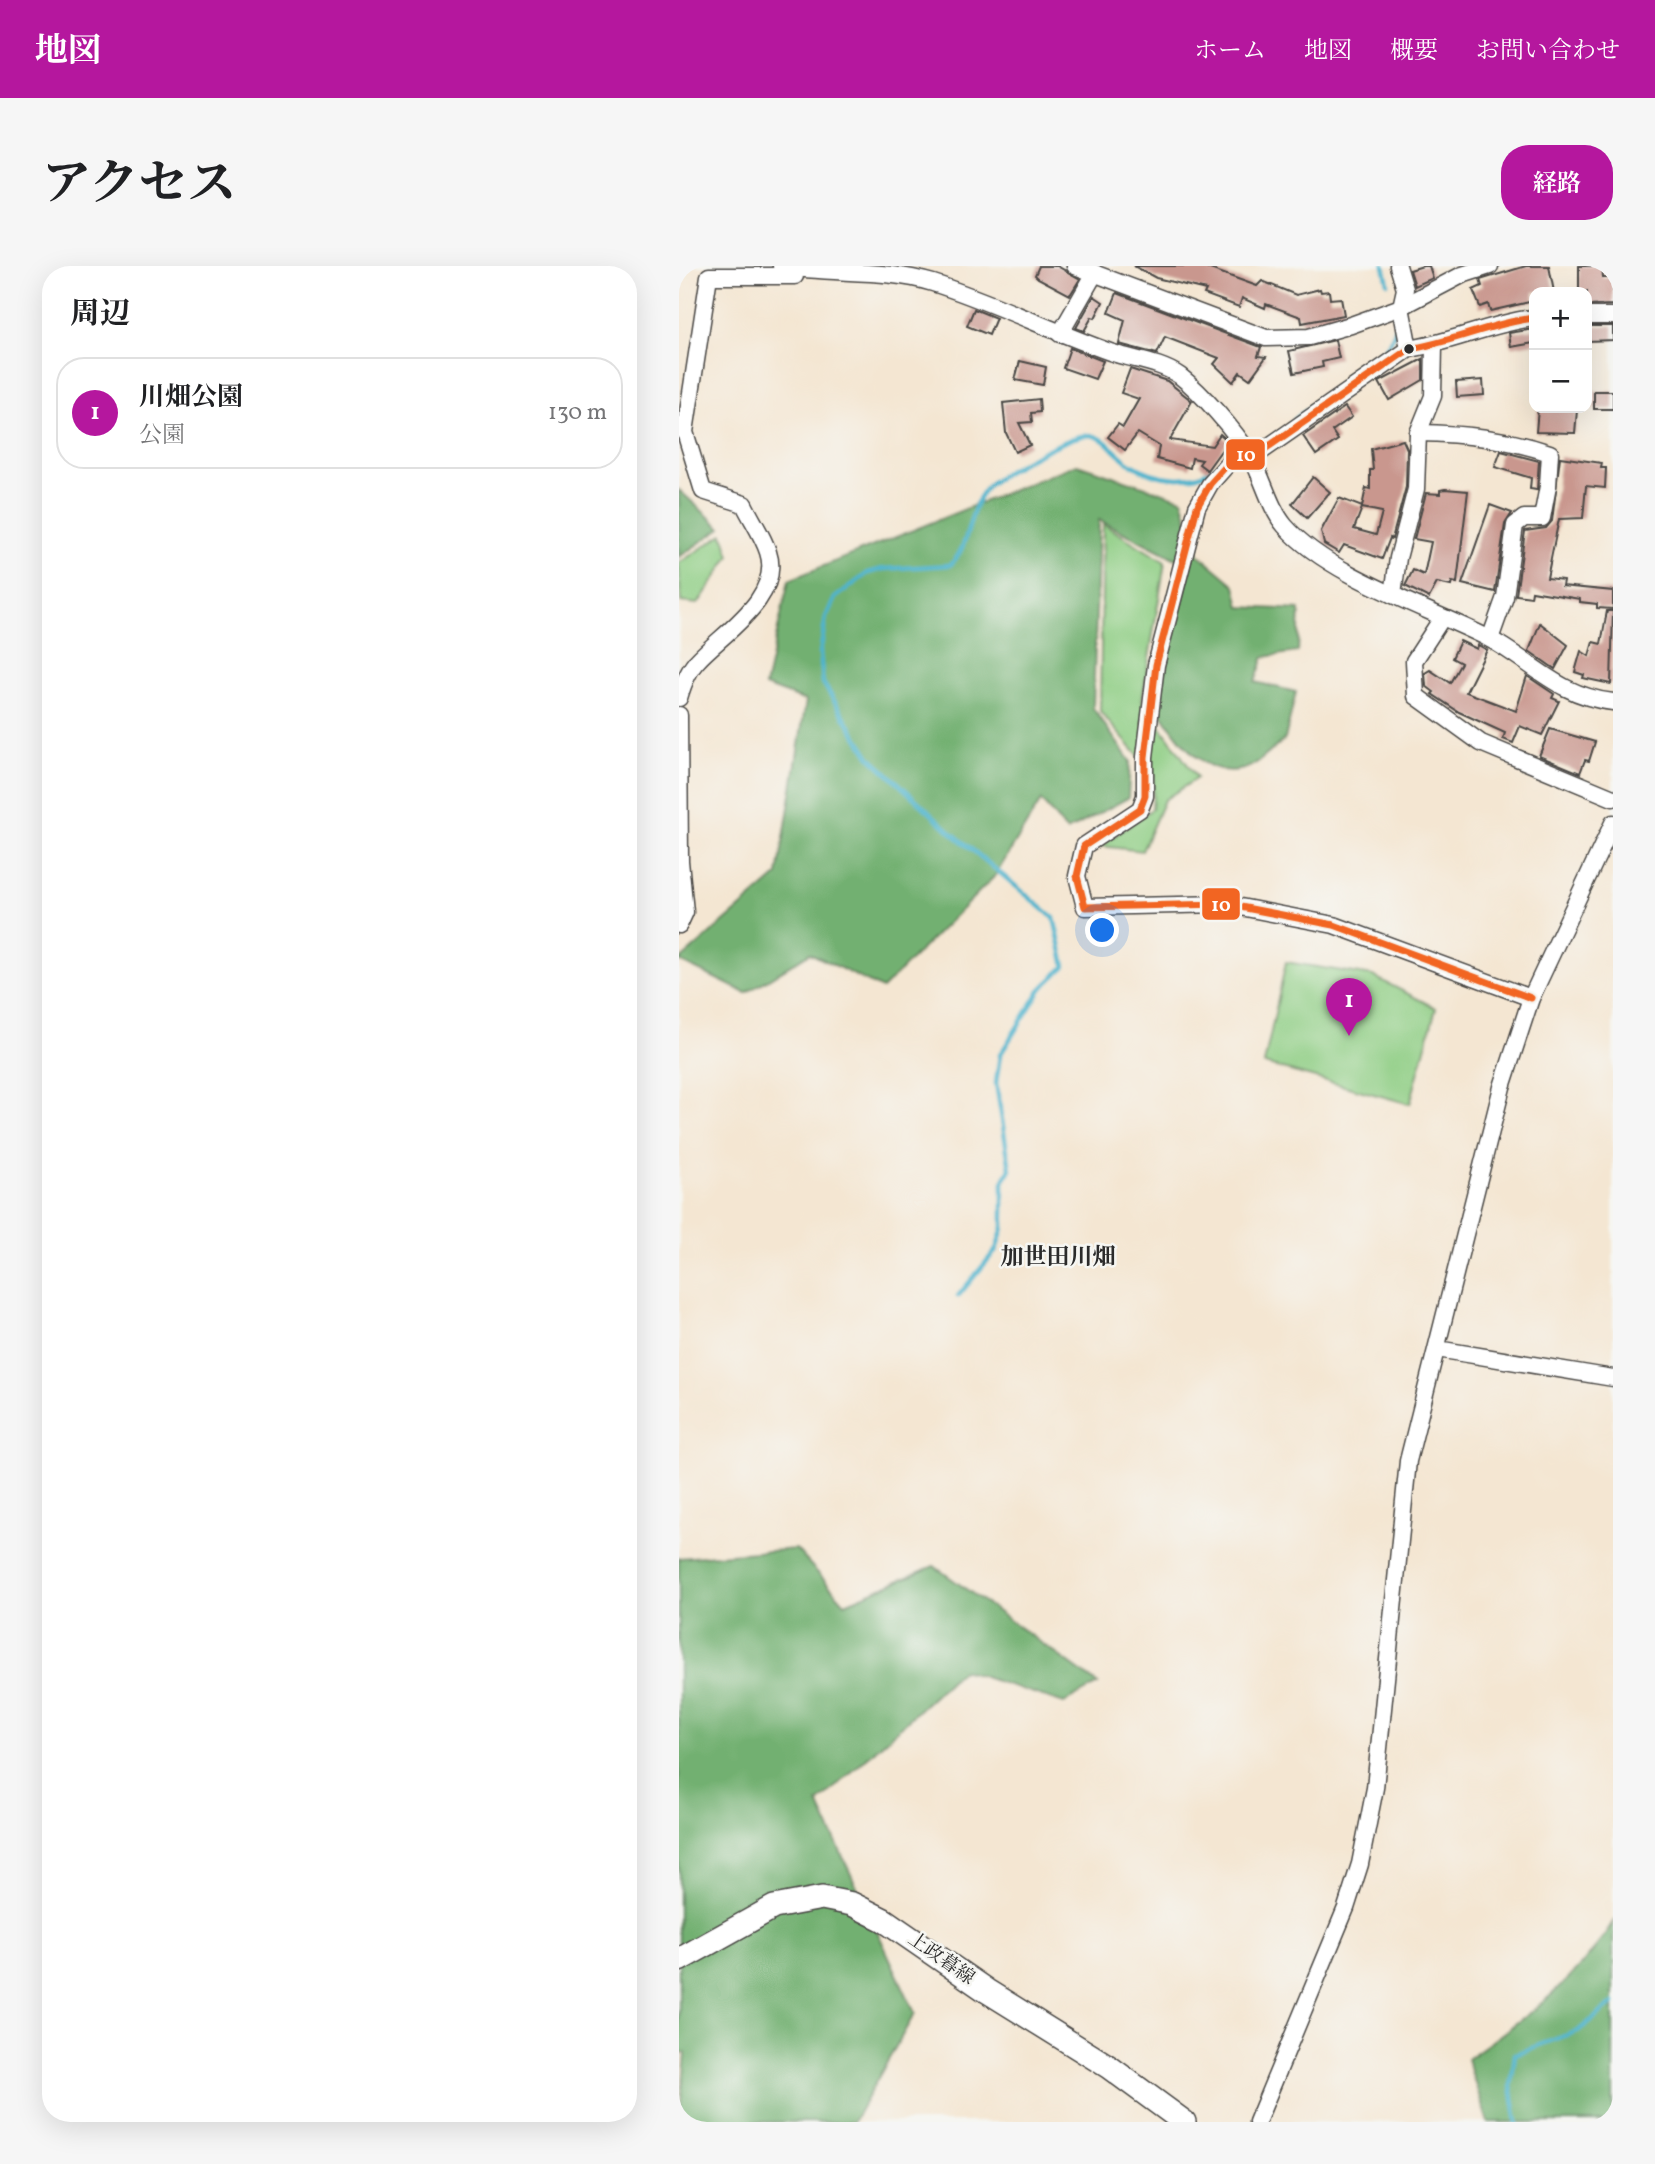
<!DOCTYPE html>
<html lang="ja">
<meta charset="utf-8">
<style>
body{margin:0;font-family:Vollkorn,"Noto Serif JP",serif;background:#f6f6f6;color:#202124}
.controls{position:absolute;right:21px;top:21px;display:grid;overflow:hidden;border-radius:14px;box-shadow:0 7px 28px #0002}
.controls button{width:63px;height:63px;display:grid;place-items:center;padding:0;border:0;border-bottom:2px solid #e0e0e0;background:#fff;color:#202124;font:35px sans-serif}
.you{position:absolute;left:424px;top:665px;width:24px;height:24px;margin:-18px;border:5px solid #fff;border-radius:50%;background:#1a73e8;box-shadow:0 0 0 10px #1a73e833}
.badge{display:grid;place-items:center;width:46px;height:46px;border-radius:50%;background:#b5179e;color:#fff;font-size:23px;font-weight:700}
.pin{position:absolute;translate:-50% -58px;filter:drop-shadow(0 2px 4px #0008)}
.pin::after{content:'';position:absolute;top:37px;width:24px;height:21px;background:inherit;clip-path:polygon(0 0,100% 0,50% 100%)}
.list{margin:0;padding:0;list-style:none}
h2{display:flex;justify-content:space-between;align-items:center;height:91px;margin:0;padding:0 28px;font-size:30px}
h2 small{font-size:23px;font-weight:400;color:#757577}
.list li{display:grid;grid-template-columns:46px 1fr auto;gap:21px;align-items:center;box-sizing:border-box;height:112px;margin:0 14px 14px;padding:0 14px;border:2px solid #e0e0e0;border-radius:28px}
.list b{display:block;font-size:26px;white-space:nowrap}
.list p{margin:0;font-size:23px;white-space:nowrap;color:#757577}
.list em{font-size:23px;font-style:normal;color:#757577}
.map{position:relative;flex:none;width:934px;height:1856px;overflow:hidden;border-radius:28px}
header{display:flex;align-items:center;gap:42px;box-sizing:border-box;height:98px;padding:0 35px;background:#b5179e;color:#fff}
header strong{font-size:33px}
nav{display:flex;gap:38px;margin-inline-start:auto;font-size:24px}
.intro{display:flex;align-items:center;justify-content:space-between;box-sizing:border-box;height:168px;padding:0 42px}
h1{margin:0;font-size:49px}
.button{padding:18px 32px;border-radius:28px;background:#b5179e;color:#fff;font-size:24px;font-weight:700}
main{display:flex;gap:42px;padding:0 42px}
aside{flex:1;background:#fff;border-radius:28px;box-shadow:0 7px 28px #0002}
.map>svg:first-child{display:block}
.green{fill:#8ecd83;stroke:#5c7c57;stroke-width:2}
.forest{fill:#72b071;stroke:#4e6e4e;stroke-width:2}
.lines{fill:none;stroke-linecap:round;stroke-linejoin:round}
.stream{stroke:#4eb4cd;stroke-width:4.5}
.building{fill:#c9978e;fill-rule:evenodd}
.street-casing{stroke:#494744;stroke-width:19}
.secondary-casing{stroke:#494744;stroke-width:26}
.street{stroke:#fff;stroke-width:16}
.secondary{stroke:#fff;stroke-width:23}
.bus-1-casing{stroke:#f6f6f2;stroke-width:12}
.bus-1{stroke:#f26522;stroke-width:7}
.bus-dot{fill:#2b2b2b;stroke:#f6f6f2;stroke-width:2.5}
.labels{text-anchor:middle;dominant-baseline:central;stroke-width:5;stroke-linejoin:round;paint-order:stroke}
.street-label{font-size:19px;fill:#2b2b2b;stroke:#f6f6f2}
.quarter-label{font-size:23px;font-weight:bold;fill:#2b2b2b;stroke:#f6f6f2}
.line-badge{stroke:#f6f6f2;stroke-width:2.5}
.badge-label{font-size:19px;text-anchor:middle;font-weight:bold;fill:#fff}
</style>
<header>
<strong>地図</strong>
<nav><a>ホーム</a><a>地図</a><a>概要</a><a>お問い合わせ</a></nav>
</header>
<div class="intro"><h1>アクセス</h1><a class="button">経路</a></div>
<main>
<aside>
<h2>周辺<small></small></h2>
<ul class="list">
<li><span class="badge">1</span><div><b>川畑公園</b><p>公園</p></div><em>130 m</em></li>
</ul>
</aside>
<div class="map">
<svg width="934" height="1856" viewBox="0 0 934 1856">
<rect width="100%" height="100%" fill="#f6f6f2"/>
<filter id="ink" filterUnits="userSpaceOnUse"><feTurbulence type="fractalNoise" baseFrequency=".0143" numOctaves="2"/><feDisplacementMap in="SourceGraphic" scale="14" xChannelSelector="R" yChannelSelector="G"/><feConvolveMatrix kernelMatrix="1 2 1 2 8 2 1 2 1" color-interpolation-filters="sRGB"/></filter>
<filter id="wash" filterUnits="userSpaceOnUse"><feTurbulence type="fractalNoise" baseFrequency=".00686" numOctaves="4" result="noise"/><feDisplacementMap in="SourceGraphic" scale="28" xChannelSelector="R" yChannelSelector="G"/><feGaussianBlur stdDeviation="1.57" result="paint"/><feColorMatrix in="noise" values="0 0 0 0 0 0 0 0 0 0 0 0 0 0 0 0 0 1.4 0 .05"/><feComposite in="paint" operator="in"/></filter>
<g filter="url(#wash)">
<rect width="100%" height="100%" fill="#f4e6d2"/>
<g class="green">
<path d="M 424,258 L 486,296 L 463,434 L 518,512 L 485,534 L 463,585 L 422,580 L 473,543 L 475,508 L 421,446 Z"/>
<path d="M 44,268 L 51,290 L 19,338 L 2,336 L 0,297 Z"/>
<path d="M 607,696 L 694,710 L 757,742 L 731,838 L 585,798 Z"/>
</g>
<g class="forest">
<path d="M 398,198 L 503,233 L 519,288 L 556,319 L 561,341 L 621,344 L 619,386 L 585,391 L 576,416 L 617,426 L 606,473 C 595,482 579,499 565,503 C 522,514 498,469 477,440 L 511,300 L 420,254 L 414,442 L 451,495 L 449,532 L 388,565 L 362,535 L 316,610 L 203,723 L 131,687 L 67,727 L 0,695 L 99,609 L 127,435 L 86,420 L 110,314 Z"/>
<path d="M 0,224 L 42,262 L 0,291 Z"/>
<path d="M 117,1283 L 166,1337 L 255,1300 L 419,1418 L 385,1437 L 283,1404 L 139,1537 L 236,1747 L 174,1856 L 0,1856 L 7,1787 L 0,1786 L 0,1292 Z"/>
<path d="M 934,1656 L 934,1856 L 809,1856 L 788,1793 C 844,1753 897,1717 934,1656 Z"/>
</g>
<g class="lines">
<g class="stream">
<path d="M 705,0 L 709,17"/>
<path d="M 615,154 C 644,130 710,98 717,61"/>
<path d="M 279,1030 L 317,984 L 324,962 L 324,916 L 331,903 L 317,817 L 321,789 L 362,723 L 386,700 L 375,652 L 273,567 L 191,491 L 144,417 L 141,387 L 147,351 L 156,332 L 189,307 L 204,303 L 271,299 C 293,279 287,242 310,219 C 324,205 389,170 409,169 C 427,169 438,190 452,198 C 476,213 515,219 537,200"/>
<path d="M 838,1856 L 832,1820 L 836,1788 L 899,1765 L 934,1737"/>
</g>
</g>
<g id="blocks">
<g class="building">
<path d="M 360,0 L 378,0 L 401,13 L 391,29 L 359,12 L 356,9 Z"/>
<path d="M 455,0 L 523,0 L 578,20 L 583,15 L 617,29 L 641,23 L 642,26 L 650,25 L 651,33 L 662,32 L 665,49 L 623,57 L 622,51 L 587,38 L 586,42 L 563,32 L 560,41 L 525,28 L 527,24 L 477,12 Z"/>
<path d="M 744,0 L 750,0 L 754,12 L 736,20 L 731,4 Z"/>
<path d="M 847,0 L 870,0 L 875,26 L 855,26 L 855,35 L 811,45 L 809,38 L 801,41 L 794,24 L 803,20 L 801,14 Z"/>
<path d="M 900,0 L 923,0 L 924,12 L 934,12 L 934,39 L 908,40 L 908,26 L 900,26 Z"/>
<path d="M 438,27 L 582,81 L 579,90 L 587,91 L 571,113 L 561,106 L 554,116 L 535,98 L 540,92 L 486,71 L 478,88 L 440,78 L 446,54 L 430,47 Z"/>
<path d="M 415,30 L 424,36 L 416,52 L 413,51 L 405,65 L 397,62 Z"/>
<path d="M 295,43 L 317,52 L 310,69 L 288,60 Z"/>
<path d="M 908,60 L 934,60 L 934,74 L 908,75 Z"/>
<path d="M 855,63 L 855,77 L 832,81 L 830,67 Z"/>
<path d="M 656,74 L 660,92 L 643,96 L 644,101 L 615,107 L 610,85 Z"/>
<path d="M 391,82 L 424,95 L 416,113 L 384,102 Z"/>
<path d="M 744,93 L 744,114 L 710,134 L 700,116 Z"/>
<path d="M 341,95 L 367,101 L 364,119 L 336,114 Z"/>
<path d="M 451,103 L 488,115 L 513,135 L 491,174 L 533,180 L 541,168 L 549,175 L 528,204 L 520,198 L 523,194 L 513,192 L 511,202 L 478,193 L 480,180 L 459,167 L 446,184 L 429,171 L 439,158 L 444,161 L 460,133 L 442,127 Z"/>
<path d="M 804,114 L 805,129 L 778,131 L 777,116 Z"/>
<rect x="915" y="125" width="19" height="18"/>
<path d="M 360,133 L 361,146 L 352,147 L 353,156 L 340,157 L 351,179 L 336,186 L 327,167 L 324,137 Z"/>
<path d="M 666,141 L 673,151 L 653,165 L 659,174 L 637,189 L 624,170 Z"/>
<path d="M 859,142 L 898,144 L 896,167 L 857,166 Z"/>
<path d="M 724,174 L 728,183 L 727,221 L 713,273 L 711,272 L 703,293 L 665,279 L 660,287 L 645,278 L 642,265 L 660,232 L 683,241 L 687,222 L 691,223 L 691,204 L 694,204 L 692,183 ZM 683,242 L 703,246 L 697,269 L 675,263 Z"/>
<path d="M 822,185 L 860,195 L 858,224 L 851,223 L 852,212 L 816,201 Z"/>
<path d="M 881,191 L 923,197 L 922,202 L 927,202 L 926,222 L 907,220 L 904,252 L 880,253 L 868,312 L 884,314 L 883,320 L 934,325 L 934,343 L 918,342 L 918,338 L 901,336 L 901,333 L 853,325 L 852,331 L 837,329 L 846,265 L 867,262 L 873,255 Z"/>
<path d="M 634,211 L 651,226 L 628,252 L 613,238 Z"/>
<path d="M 766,223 L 789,225 L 778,317 L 773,316 L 772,320 L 758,317 L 750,332 L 726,320 L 734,304 L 745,309 L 752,276 L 735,273 L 747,227 L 761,228 L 761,224 Z"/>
<path d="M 811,239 L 833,247 L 826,258 L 816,326 L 783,318 Z"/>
<path d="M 928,345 L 934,345 L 932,418 L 904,412 L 905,409 L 896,406 L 902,385 L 910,390 L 914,376 L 922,378 Z"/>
<path d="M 861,357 L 889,379 L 876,403 L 850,385 Z"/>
<path d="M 781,375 L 798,383 L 799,379 L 808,384 L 787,426 L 837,445 L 848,410 L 875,428 L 873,432 L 880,435 L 863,469 L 841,460 L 834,477 L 824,473 L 826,467 L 780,446 L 753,428 L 755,426 L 747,420 L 746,407 L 751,404 L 771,417 L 782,397 L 773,392 Z"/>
<path d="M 871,463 L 916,476 L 910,495 L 906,494 L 901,507 L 860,490 Z"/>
</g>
</g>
</g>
<g filter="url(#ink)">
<use href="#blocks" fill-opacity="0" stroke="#494744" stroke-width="2"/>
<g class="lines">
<g class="street-casing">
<g id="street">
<path d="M 102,0 C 152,9 205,2 254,17 C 314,36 372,65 431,86 C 454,94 481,96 501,110 C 523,127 556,165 571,189 C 584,211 590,241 606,260 C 650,310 750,342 809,372 C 854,396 879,430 934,436"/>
<path d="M 396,0 L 587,72 L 630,71 L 672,59 L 722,41 L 783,9 L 811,0"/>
<path d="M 719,0 L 726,23 L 722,41 L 730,83"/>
<path d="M 908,50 L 934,50"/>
<path d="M 381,68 L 416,7"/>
<path d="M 739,167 C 786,168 826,172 871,187 L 869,220 L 863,252 L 845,252 L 836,259 L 826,331 L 811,373"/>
<path d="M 714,329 L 719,292 L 737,223 L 739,167 L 754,130 L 755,79"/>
<path d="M 763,352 L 735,395 L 737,430 L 802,477 L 934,532"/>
<path d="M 0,432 C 4,418 9,404 19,394 C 44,367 104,331 89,286 C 84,270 72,253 65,238 L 24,225 L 6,166 L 30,10 L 116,10"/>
<path d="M 0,449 L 1,595 L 6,646 L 0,659"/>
<path d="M 852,732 L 655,659 L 546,638 L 406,641 L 398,610 L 405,580 L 461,543 L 466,530 L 466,491 L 477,399 L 518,241 L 531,218 L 555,191 L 583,185 L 730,83 C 772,77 812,57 855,52"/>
<path d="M 758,1083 L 934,1112"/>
<path d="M 578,1856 L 667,1642 L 681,1598 L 696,1522 L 729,1195 L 823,821 L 852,732 L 934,557"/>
</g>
</g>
<g class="secondary-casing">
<path id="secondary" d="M 0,1694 L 95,1641 L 143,1632 L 173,1638 L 205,1654 L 308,1725 L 430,1801 L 505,1856"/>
</g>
<use href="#street" class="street"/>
<use href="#secondary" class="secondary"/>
<g class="bus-1-casing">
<path id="bus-1" d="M 852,732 L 655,659 L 546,638 L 406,641 L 398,610 L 405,580 L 461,543 L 466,530 L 466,491 L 477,399 L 518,241 L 531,218 L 555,191 L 583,185 L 730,83 C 772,77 812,57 855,52"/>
</g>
<use href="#bus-1" class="bus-1"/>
</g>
</g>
<circle class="bus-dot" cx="730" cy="83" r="6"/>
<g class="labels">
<g class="street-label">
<text transform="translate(262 1693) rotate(35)">上政暮線</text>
</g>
<g class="quarter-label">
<text x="379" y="992">加世田川畑</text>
</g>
</g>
<g class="line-badge">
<rect x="546" y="172" width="41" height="33" rx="7" fill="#f26522"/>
<rect x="522" y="621" width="40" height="34" rx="7" fill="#f26522"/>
</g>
<g class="badge-label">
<text x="567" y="195">10</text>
<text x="542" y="645">10</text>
</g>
</svg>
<div class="controls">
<button>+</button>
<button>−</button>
</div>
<div class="you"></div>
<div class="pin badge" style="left:670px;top:770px">1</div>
</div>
</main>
